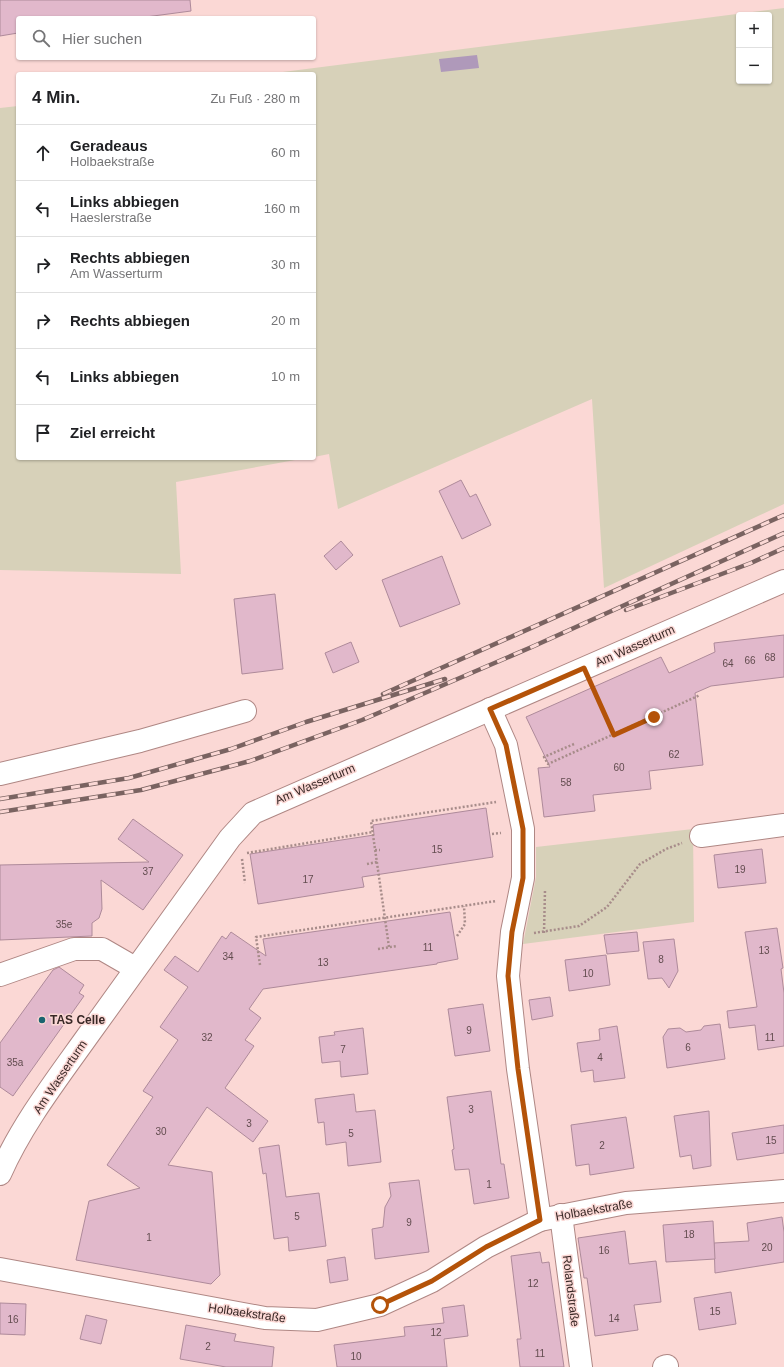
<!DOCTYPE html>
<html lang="de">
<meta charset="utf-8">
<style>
body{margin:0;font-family:Arial,sans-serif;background:#f2f2f2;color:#202124}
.controls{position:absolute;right:12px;top:12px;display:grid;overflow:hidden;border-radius:4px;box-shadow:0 1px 3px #0004}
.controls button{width:36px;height:36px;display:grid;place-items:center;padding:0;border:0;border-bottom:1px solid #e0e0e0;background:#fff;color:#202124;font:20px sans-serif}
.stop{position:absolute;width:12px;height:12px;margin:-9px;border:3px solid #b45309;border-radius:50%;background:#fff}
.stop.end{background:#b45309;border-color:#fff;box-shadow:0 1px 4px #0008}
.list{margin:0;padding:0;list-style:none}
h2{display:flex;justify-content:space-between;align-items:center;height:52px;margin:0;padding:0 16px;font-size:17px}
h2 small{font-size:13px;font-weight:400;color:#757577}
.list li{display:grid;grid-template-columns:26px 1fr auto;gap:12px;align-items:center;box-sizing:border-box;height:56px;padding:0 16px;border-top:1px solid #e0e0e0}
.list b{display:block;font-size:15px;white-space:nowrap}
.list p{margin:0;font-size:13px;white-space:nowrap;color:#757577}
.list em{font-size:13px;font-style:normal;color:#757577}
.icon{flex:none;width:22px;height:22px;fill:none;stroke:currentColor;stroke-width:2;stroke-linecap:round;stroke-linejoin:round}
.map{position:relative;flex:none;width:784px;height:1367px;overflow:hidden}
.search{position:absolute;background:#fff;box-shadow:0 1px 3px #0004;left:16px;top:16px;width:300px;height:44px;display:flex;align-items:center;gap:10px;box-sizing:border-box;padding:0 14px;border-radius:4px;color:#757577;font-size:15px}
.panel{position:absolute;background:#fff;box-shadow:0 1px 3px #0004;left:16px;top:72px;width:300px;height:388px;border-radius:4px}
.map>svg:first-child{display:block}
.green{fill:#d7d1b9;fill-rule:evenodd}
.water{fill:#af99ba}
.building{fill:#e1b8cb;stroke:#ae8a9a}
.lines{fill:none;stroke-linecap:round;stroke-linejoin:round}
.minor-casing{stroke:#af8784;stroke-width:24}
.path{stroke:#a78c8a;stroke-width:2.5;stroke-dasharray:2 2;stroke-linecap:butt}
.minor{stroke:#fff;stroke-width:22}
.rail-casing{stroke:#7a6361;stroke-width:4.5}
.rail{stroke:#fbd8d5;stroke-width:3;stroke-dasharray:9;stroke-linecap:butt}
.route{stroke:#b45309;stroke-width:5}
.poi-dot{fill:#196470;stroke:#fbd8d5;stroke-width:1.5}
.labels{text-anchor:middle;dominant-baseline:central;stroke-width:3;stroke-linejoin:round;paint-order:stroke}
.number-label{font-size:10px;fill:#624c4f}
.street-label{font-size:12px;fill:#382826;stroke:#fbd8d5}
.poi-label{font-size:12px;font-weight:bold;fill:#382826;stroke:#fbd8d5;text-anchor:start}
</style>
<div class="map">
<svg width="784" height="1367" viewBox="0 0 784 1367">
<rect width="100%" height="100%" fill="#fbd8d5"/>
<g class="green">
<path d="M 784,8 L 784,504 L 604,588 L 592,399 L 338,509 L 329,454 L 314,457 L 314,74 L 267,74 ZM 739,15 L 769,15 L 769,81 L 739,81 Z"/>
<path d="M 18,106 L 18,458 L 306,458 L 176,482 L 181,574 L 0,570 L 0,108 Z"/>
<path d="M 693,829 L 694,922 L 523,944 L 536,877 L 536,847 Z"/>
</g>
<path class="water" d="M 477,55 L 479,68 L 441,72 L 439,59 Z"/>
<g class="building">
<path d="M 0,0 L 190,0 L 191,11 L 138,18 L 18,18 L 18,33 L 0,36 Z"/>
<path d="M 461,480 L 470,497 L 476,494 L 491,525 L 462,539 L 439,491 Z"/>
<path d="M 341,541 L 353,555 L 336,570 L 324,556 Z"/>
<path d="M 442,556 L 460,604 L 400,627 L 382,580 Z"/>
<path d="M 275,594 L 283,669 L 242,674 L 234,599 Z"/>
<path d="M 784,635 L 784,677 L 711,686 L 695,693 L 703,765 L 649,771 L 651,789 L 593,795 L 595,811 L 544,817 L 538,768 L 550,767 L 526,717 L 661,657 L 669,673 L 715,652 L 714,643 Z"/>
<path d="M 351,642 L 359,662 L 333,673 L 325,653 Z"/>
<path d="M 486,808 L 493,857 L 362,877 L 364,887 L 258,904 L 250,854 L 374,835 L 373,825 Z"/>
<path d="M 133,819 L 183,855 L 143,910 L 101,880 L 102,909 L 99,918 L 92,923 L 92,936 L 0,940 L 0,865 L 149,862 L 118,839 Z"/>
<path d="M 762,849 L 766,883 L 718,888 L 714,855 Z"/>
<path d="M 450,912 L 458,959 L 437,963 L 437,964 L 263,989 L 249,1009 L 261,1018 L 245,1040 L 254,1046 L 225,1088 L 268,1121 L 253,1142 L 207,1107 L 168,1165 L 212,1172 L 220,1275 L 211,1284 L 76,1260 L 89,1201 L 140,1188 L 107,1165 L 153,1097 L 143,1091 L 178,1040 L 160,1027 L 188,987 L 164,970 L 175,956 L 198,972 L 222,936 L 226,939 L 231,932 L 266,956 L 263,939 Z"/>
<path d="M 777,928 L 783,968 L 781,969 L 784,993 L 784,1046 L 758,1050 L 755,1025 L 729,1028 L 727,1011 L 757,1007 L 745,932 Z"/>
<path d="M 637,932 L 639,951 L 607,954 L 604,935 Z"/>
<path d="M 674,939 L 678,971 L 669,988 L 662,978 L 648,979 L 643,942 Z"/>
<path d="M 606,955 L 610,985 L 569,991 L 565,960 Z"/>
<path d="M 59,967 L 84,985 L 79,993 L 84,996 L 13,1096 L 0,1087 L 0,1043 L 53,970 Z"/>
<path d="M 550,997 L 553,1016 L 532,1020 L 529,1000 Z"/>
<path d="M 483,1004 L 490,1051 L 455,1056 L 448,1009 Z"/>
<path d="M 720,1024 L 725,1059 L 667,1068 L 663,1037 L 668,1029 L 680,1028 L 686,1032 L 701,1030 L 704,1026 Z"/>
<path d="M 617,1026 L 625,1078 L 594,1082 L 593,1070 L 581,1072 L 577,1043 L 600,1040 L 599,1029 Z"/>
<path d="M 363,1028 L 368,1074 L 341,1077 L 340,1061 L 322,1063 L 319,1037 L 335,1035 L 334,1032 Z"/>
<path d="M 491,1091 L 501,1164 L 504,1164 L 509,1198 L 474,1204 L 469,1169 L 455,1170 L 452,1150 L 454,1149 L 447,1097 Z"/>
<path d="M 354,1094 L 356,1112 L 375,1110 L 381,1162 L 348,1166 L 346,1142 L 326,1145 L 324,1122 L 318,1123 L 315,1099 Z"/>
<path d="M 709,1111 L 711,1166 L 693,1169 L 691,1155 L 680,1157 L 674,1116 Z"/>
<path d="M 626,1117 L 634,1168 L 590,1175 L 589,1164 L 576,1166 L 571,1125 Z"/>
<path d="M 784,1125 L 784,1153 L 737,1160 L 732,1133 Z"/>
<path d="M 279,1145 L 286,1197 L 319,1193 L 326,1246 L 289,1251 L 288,1237 L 274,1239 L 266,1173 L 263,1174 L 259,1148 Z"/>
<path d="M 419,1180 L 429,1252 L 375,1259 L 372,1229 L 383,1227 L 385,1207 L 391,1196 L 389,1183 Z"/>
<path d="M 782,1217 L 784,1232 L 784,1262 L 715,1273 L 714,1243 L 749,1241 L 747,1223 Z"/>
<path d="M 713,1221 L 715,1259 L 666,1262 L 663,1225 Z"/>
<path d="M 625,1231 L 629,1264 L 656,1261 L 661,1302 L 634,1305 L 638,1330 L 595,1336 L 587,1278 L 584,1278 L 578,1238 Z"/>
<path d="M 540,1252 L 542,1263 L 549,1262 L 564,1367 L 520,1367 L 517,1339 L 521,1339 L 511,1256 Z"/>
<path d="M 345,1257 L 348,1280 L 330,1283 L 327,1260 Z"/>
<path d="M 731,1292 L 736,1324 L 699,1330 L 694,1298 Z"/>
<path d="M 0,1303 L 26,1304 L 25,1335 L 0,1334 Z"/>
<path d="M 464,1305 L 468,1336 L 444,1339 L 447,1367 L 337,1367 L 334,1345 L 405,1336 L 404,1327 L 444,1323 L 442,1308 Z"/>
<path d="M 86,1315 L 107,1320 L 101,1344 L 80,1339 Z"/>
<path d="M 186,1325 L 236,1334 L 234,1341 L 274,1347 L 272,1367 L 226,1367 L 180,1359 Z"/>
</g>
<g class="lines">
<g class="minor-casing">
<g id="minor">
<path d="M 490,709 L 506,745 L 523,829 L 523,878 L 512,932 L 508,976 L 518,1069 L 540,1220"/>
<path d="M 0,774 L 140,741 L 245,711"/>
<path d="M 701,836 L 784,825"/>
<path d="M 0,975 L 74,949 L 102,949 L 135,968"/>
<path d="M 0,1174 C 22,1124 57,1079 89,1034 C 136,968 183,903 230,838 L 253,813 L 784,581"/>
<path d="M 561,1215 L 581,1367"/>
<path d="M 0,1269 L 265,1318 L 317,1320 L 380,1305 L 432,1281 L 486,1247 L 540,1220 L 626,1203 L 784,1191"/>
<path d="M 664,1367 L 667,1366"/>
</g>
</g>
<g class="path">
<path d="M 593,688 L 614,735"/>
<path d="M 651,711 L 654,717"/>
<path d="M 574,744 L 544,757 L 548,764 L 700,695"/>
<path d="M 492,834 L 501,833"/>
<path d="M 375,850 L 380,850"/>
<path d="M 247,853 L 373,832"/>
<path d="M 242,859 L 245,883"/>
<path d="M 367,864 L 377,862"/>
<path d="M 534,933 L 579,926 L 607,907 L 640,864 L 666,849 L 682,843"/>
<path d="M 544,933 L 545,890"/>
<path d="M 457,936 L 465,924 L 464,906"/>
<path d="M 389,947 L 371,821 L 496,802"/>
<path d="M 378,949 L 397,946"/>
<path d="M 260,965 L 256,937 L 496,901"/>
</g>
<use href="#minor" class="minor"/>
<g class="rail-casing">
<g id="rail">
<path d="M 626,610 L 751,563 L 784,548"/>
<path d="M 383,694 L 784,515"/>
<path d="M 0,799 L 129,778 L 231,749 L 306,722 L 445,679"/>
<path d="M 0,812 L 141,790 L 250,761 L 362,720 L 534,646 L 784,533"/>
</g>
</g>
<use href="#rail" class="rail"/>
</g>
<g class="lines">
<path class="route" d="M 380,1305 L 432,1281 L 486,1247 L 540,1220 L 518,1069 L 508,976 L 512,932 L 523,878 L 523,829 L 506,745 L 490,709 L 584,668 L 614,735 L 654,717"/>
</g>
<circle class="poi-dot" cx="42" cy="1020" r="4"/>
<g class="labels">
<g class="number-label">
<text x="770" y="657">68</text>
<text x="750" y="660">66</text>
<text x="728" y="663">64</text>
<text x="674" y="754">62</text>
<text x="619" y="767">60</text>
<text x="566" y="782">58</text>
<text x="437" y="849">15</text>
<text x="740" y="869">19</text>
<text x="148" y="871">37</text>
<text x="308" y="879">17</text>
<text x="64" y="924">35e</text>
<text x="428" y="947">11</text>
<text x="764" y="950">13</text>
<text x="228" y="956">34</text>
<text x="661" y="959">8</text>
<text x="323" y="962">13</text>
<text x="588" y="973">10</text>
<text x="469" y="1030">9</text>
<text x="207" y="1037">32</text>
<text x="770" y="1037">11</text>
<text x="688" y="1047">6</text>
<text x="343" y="1049">7</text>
<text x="600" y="1057">4</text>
<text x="15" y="1062">35a</text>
<text x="471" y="1109">3</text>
<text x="249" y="1123">3</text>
<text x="161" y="1131">30</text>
<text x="351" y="1133">5</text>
<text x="771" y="1140">15</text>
<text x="602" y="1145">2</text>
<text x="489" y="1184">1</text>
<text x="297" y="1216">5</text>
<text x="409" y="1222">9</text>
<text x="689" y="1234">18</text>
<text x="149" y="1237">1</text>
<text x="767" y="1247">20</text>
<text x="604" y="1250">16</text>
<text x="533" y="1283">12</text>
<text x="715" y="1311">15</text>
<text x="614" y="1318">14</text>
<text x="13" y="1319">16</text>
<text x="436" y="1332">12</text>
<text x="208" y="1346">2</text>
<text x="540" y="1353">11</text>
<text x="356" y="1356">10</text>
</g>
<g class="street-label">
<text transform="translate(635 646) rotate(-24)">Am Wasserturm</text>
<text transform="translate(315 784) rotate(-23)">Am Wasserturm</text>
<text transform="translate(60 1077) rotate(-56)">Am Wasserturm</text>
<text transform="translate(594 1210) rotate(-10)">Holbaekstraße</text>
<text transform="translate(571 1291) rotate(83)">Rolandstraße</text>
<text transform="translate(247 1313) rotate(8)">Holbaekstraße</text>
</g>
<g class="poi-label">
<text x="50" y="1020">TAS Celle</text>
</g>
</g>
</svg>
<div class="controls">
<button>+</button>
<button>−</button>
</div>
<div class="stop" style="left:380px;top:1305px"></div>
<div class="stop end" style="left:654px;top:717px"></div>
<div class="search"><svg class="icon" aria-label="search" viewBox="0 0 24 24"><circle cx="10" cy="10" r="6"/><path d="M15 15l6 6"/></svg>Hier suchen</div>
<section class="panel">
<h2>4 Min.<small>Zu Fuß · 280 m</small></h2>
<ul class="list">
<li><svg class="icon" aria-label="ahead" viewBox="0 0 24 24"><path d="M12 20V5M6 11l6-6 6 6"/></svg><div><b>Geradeaus</b><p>Holbaekstraße</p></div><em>60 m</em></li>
<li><svg class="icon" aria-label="left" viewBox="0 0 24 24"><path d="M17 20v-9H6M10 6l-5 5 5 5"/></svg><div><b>Links abbiegen</b><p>Haeslerstraße</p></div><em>160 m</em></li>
<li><svg class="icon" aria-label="right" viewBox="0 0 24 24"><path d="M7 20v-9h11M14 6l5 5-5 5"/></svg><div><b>Rechts abbiegen</b><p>Am Wasserturm</p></div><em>30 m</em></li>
<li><svg class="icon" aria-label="right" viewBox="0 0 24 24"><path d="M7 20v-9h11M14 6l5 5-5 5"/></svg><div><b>Rechts abbiegen</b></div><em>20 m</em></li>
<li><svg class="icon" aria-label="left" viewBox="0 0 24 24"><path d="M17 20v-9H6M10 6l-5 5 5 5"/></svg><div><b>Links abbiegen</b></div><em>10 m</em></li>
<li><svg class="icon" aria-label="arrive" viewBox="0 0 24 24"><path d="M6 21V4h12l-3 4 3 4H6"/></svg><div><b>Ziel erreicht</b></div></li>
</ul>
</section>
</div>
